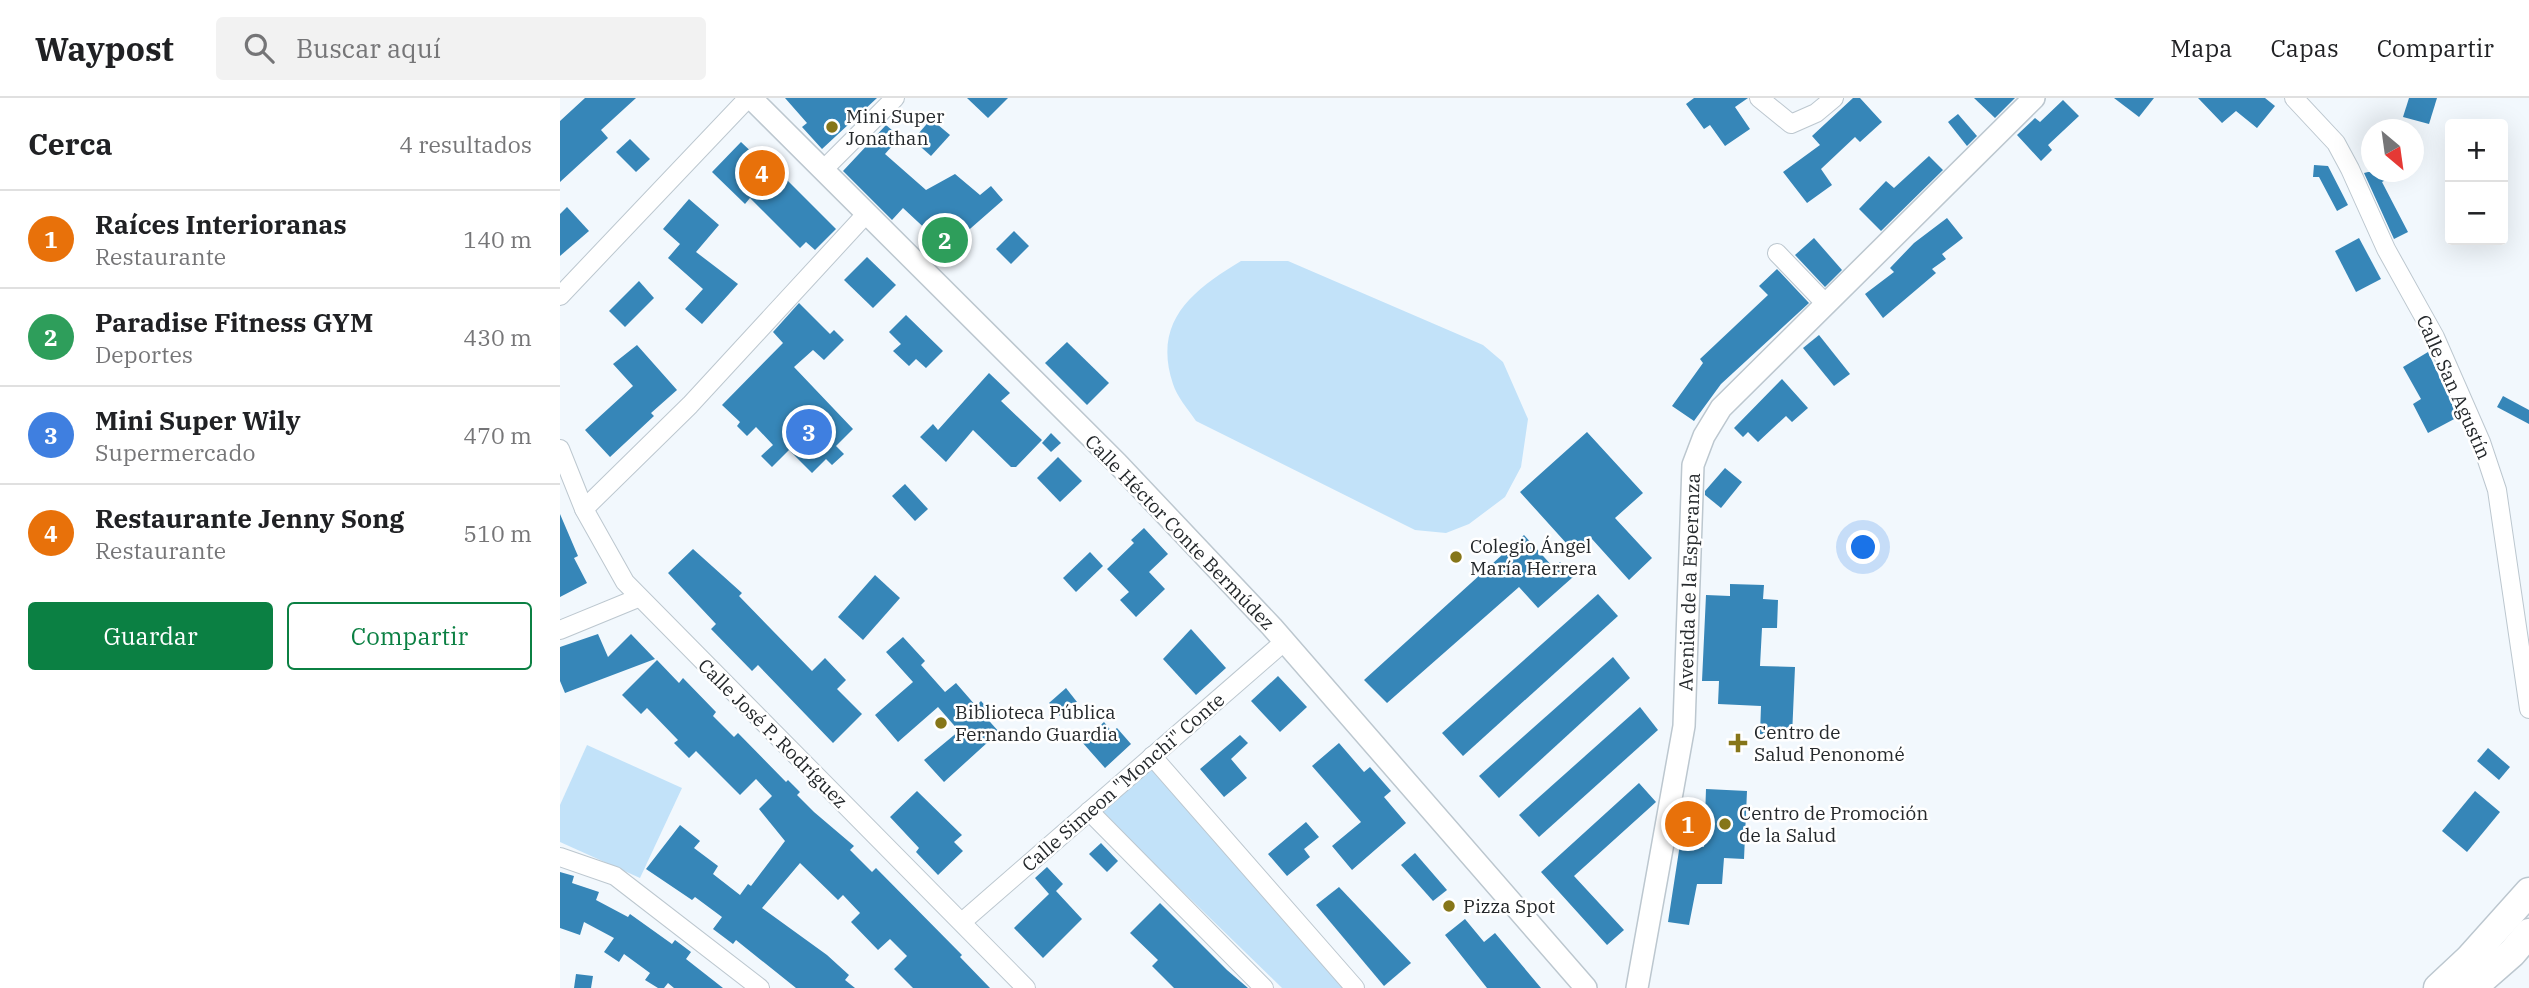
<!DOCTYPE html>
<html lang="es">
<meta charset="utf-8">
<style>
body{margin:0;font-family:"IBM Plex Serif",serif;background:#f2f2f2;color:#202124}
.controls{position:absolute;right:21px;top:21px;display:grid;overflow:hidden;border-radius:7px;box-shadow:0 7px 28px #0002}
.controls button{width:63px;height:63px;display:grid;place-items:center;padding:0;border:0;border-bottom:2px solid #e0e0e0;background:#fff;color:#202124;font:35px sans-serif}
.compass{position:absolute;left:1801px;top:21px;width:63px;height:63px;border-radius:50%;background:#fff;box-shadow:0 7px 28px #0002;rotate:151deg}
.you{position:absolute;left:1304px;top:450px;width:24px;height:24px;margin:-18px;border:5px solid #fff;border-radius:50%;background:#1a73e8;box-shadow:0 0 0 10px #1a73e833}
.badge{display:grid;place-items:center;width:46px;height:46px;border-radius:50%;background:#0b8043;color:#fff;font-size:23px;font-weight:700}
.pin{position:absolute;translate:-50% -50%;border:4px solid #fff;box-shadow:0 2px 7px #0006}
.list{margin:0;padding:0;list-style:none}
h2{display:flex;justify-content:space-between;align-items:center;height:91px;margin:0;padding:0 28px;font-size:30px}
h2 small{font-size:23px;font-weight:400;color:#757577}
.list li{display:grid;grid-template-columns:46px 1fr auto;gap:21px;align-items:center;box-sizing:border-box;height:98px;padding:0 28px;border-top:2px solid #e0e0e0}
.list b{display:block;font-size:26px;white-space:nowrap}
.list p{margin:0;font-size:23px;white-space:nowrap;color:#757577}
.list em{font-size:23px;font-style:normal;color:#757577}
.actions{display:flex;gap:14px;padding:21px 28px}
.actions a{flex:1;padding:16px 0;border:2px solid #0b8043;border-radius:7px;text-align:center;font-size:24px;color:#0b8043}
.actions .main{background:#0b8043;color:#fff}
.icon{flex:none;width:38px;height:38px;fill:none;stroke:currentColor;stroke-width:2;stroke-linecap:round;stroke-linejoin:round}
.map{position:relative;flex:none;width:1969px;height:890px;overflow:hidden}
header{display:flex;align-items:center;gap:42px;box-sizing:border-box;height:98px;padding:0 35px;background:#fff;border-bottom:2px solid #e0e0e0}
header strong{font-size:33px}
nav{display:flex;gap:38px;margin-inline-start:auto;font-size:24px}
.search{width:490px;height:63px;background:#f2f2f2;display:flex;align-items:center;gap:18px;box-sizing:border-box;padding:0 24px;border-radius:7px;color:#757577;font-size:26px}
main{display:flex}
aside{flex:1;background:#fff}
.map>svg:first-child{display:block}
.green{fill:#c2e2f9}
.building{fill:#3686b8}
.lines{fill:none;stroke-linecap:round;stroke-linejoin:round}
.minor-casing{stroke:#bcc7cf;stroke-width:20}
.tertiary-casing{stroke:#bcc7cf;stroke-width:24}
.trunk-casing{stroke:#bcc7cf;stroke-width:31}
.minor{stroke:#fff;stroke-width:18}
.tertiary{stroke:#fff;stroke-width:21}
.trunk{stroke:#fff;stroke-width:28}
.poi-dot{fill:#867619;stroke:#fff;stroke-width:2.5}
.labels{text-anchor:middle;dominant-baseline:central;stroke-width:5;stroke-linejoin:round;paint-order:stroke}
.poi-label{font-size:19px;fill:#24282b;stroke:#fff;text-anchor:start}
.street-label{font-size:19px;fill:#24282b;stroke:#fff}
</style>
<header>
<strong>Waypost</strong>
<div class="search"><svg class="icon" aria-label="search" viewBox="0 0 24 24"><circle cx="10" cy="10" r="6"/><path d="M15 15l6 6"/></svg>Buscar aquí</div>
<nav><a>Mapa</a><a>Capas</a><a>Compartir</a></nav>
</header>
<main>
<aside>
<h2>Cerca<small>4 resultados</small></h2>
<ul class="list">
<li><span class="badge" style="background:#e8710a">1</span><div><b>Raíces Interioranas</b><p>Restaurante</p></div><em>140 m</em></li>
<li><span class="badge" style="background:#2e9e5b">2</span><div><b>Paradise Fitness GYM</b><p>Deportes</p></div><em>430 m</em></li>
<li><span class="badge" style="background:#3f7fe0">3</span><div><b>Mini Super Wily</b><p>Supermercado</p></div><em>470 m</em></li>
<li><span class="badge" style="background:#e8710a">4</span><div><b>Restaurante Jenny Song</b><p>Restaurante</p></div><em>510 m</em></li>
</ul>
<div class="actions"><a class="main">Guardar</a><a>Compartir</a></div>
</aside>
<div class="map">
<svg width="1969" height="890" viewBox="0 0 1969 890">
<rect width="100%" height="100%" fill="#f2f8fd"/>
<g class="green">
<path d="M 681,163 L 728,163 L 923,247 L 943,264 L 968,321 L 961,369 L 945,399 L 909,426 L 886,435 L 855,432 L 636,323 C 628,311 617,299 613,286 C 592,223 633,192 681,163 Z"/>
<path d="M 27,647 L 122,690 L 80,780 L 0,744 L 0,707 Z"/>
<path d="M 594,669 L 787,890 L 722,890 L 542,715 Z"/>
</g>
<g class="building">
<path d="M 25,0 L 76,0 L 41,32 L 48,40 L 0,84 L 0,23 Z"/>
<path d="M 225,0 L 317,0 L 262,51 L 242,29 L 247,25 Z"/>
<path d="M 407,0 L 448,0 L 428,20 Z"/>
<path d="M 1134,0 L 1188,0 L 1175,9 L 1190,31 L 1165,48 L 1150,27 L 1144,31 L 1126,6 Z"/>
<path d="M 1293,0 L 1300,0 L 1322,24 L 1300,44 L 1295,39 L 1261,71 L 1272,87 L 1247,105 L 1223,74 L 1260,47 L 1252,38 Z"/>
<path d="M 1414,0 L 1455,0 L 1435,20 Z"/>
<path d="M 1554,0 L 1594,0 L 1579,19 Z"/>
<path d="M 1638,0 L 1705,0 L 1715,8 L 1697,30 L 1676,13 L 1662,25 Z"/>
<path d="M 1849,0 L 1877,0 L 1869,26 L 1843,19 Z"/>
<path d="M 1503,2 L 1519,18 L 1488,47 L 1492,52 L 1481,63 L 1457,37 L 1475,20 L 1480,24 Z"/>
<path d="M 1398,16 L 1417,38 L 1407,48 L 1388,24 Z"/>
<path d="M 371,21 L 390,37 L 371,58 L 353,42 Z"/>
<path d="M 326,27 L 340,39 L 325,56 L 366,92 L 395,76 L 420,97 L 431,88 L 443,102 L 387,151 L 343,110 L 332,122 L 283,73 Z"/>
<path d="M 70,41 L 90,61 L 76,74 L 56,54 Z"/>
<path d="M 181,44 L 219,80 L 222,77 L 276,131 L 255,152 L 246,144 L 240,150 L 190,100 L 185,106 L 152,74 Z"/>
<path d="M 1369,58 L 1383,72 L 1321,133 L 1299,111 L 1326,83 L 1334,90 Z"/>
<path d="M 1754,67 L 1768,68 L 1788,107 L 1777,113 L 1759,79 L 1753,79 Z"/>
<path d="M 1808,74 L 1840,74 L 1822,84 L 1848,134 L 1834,141 L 1804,75 Z"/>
<path d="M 129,101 L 159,127 L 136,154 L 178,186 L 142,226 L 125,211 L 143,191 L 108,160 L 120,146 L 103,131 Z"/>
<path d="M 7,109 L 29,133 L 0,158 L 0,116 Z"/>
<path d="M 1387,120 L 1403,140 L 1382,156 L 1386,161 L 1372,171 L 1376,175 L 1323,220 L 1305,196 L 1334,174 L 1330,170 L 1354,145 Z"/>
<path d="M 454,133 L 469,148 L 451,166 L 436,151 Z"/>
<path d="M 1254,140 L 1282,172 L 1265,189 L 1235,157 Z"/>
<path d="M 1799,140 L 1821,181 L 1796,194 L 1775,153 Z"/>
<path d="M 307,159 L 336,187 L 313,210 L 284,182 Z"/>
<path d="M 1217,171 L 1249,205 L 1161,286 L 1134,323 L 1112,308 L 1143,265 L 1140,261 L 1208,197 L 1199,188 Z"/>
<path d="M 79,183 L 94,200 L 65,229 L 49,213 Z"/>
<path d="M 239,205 L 270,236 L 274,232 L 284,242 L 264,262 L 253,252 L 234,269 L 293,331 L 276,348 L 284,356 L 272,367 L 266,361 L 252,375 L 229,352 L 212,369 L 201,358 L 213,347 L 196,329 L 187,338 L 177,328 L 180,324 L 162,307 L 223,245 L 213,234 Z"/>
<path d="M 346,217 L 383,253 L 366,270 L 356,261 L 349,268 L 333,253 L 341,246 L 329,234 Z"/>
<path d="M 1259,237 L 1290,276 L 1274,288 L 1243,250 Z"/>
<path d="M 507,244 L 549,285 L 527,307 L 485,265 Z"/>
<path d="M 77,247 L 117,292 L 91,315 L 94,318 L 50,359 L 25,332 L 73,288 L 53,266 Z"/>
<path d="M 1868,254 L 1898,319 L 1868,335 L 1853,306 L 1861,301 L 1843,269 Z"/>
<path d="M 429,275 L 450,295 L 441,303 L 482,342 L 456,369 L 451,369 L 413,332 L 386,364 L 360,339 L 373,326 L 378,332 Z"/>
<path d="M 1222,281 L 1248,310 L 1232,324 L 1226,318 L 1198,344 L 1188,334 L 1183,339 L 1174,330 Z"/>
<path d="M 1943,298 L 1969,312 L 1969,326 L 1937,309 Z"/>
<path d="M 1027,334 L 1083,395 L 1055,420 L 1092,460 L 1069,482 L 1032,441 L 1016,456 L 960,394 Z"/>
<path d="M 491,335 L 501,345 L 491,354 L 482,345 Z"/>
<path d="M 498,359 L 522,383 L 500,404 L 477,380 Z"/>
<path d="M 1165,370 L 1182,384 L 1161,410 L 1145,397 L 1145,393 Z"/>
<path d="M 345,386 L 368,411 L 355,423 L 332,398 Z"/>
<path d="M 0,416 L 18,458 L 14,460 L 27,485 L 0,499 Z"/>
<path d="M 584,430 L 608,456 L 589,474 L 605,491 L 576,519 L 560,502 L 569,494 L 547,471 L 574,445 L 571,442 Z"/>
<path d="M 964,437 L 994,470 L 1000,464 L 1013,479 L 978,510 L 959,489 L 827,605 L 804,582 Z"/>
<path d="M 133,451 L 182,495 L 179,498 L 252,573 L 265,560 L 286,582 L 277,591 L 302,616 L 273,645 L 198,567 L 192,573 L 151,531 L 156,526 L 108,475 Z"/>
<path d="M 530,454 L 543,468 L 516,494 L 503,480 Z"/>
<path d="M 315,477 L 340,500 L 303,542 L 278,519 Z"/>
<path d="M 1170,486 L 1204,487 L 1203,501 L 1218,502 L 1217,530 L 1202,530 L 1200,568 L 1235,569 L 1232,638 L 1200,636 L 1201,608 L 1158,606 L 1159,583 L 1142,583 L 1146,497 L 1170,498 Z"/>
<path d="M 1038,496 L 1058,518 L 903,658 L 882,635 Z"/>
<path d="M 631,531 L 666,570 L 636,597 L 603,561 Z"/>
<path d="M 38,536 L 48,559 L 71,536 L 95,561 L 5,595 L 0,583 L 0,549 Z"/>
<path d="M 343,539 L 365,563 L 361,567 L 385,594 L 396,585 L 416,608 L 421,603 L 429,612 L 423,616 L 439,634 L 384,684 L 364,662 L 399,633 L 378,609 L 338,644 L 315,617 L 353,584 L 326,554 Z"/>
<path d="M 1053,559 L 1070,580 L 939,700 L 919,678 Z"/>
<path d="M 97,562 L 119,585 L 123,580 L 156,614 L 153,618 L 174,639 L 178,635 L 226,684 L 228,682 L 240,694 L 237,697 L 254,714 L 294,748 L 290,752 L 312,774 L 316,770 L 402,857 L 400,859 L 430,890 L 353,890 L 334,871 L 347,858 L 330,841 L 318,852 L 291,824 L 300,815 L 283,797 L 278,802 L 240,765 L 202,810 L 267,857 L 289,877 L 285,882 L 295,890 L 236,890 L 176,842 L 173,846 L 153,831 L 162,819 L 135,799 L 132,802 L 86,771 L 120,727 L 140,743 L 134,750 L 158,768 L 153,776 L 180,797 L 188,786 L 191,788 L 225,743 L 199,711 L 212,698 L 196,681 L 180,697 L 136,653 L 129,660 L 114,645 L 118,642 L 87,610 L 81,616 L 62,597 Z"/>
<path d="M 718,578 L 747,609 L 720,634 L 691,603 Z"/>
<path d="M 506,590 L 517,604 L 500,618 L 489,605 Z"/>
<path d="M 1080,609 L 1098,632 L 979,739 L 959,717 Z"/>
<path d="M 544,624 L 552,634 L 557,630 L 571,646 L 545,670 L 522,644 Z"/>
<path d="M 680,637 L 688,645 L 671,661 L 687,680 L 664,699 L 640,671 Z"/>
<path d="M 779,645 L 804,674 L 810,669 L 831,693 L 824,699 L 846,725 L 792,772 L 772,748 L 801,724 L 752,668 Z"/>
<path d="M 1928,650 L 1950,669 L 1939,682 L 1917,663 Z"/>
<path d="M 1079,685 L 1096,704 L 1014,778 L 1064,832 L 1047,847 L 981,774 Z"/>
<path d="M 1146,691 L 1187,693 L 1184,761 L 1164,760 L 1162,786 L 1137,786 L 1129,827 L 1108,824 L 1120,746 L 1144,749 Z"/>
<path d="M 357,693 L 402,737 L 394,744 L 403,753 L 378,777 L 356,754 L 359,750 L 330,719 Z"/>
<path d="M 1915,693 L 1940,714 L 1907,754 L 1882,733 Z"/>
<path d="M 746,724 L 759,739 L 744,751 L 750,759 L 727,778 L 708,756 Z"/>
<path d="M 541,745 L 558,763 L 547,774 L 529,756 Z"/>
<path d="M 855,755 L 887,792 L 873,803 L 841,767 Z"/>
<path d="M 487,769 L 503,786 L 496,793 L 522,821 L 483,860 L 454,830 L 489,796 L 475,780 Z"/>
<path d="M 0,774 L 14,778 L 12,785 L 39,794 L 36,802 L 68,819 L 70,816 L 112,846 L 115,842 L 131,854 L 126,861 L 163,890 L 114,890 L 108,885 L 104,890 L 98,890 L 85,882 L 90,875 L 64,856 L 59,864 L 44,854 L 54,840 L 24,824 L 20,837 L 0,830 Z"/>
<path d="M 779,789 L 851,865 L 824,888 L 756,807 Z"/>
<path d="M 600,805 L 667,872 L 688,890 L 614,890 L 592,868 L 598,862 L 570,835 Z"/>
<path d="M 905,821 L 924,844 L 935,835 L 981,890 L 927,890 L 885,837 Z"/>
<path d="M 16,876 L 33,878 L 31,890 L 14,890 Z"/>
</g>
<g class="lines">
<g class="minor-casing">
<g id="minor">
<path d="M 1199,0 L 1231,26 L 1256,15 L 1274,0"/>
<path d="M 1734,0 L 1776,45 L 1790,71 L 1826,151 L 1875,239 L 1921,344 L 1937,392 L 1969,611"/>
<path d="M 264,71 L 335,0"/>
<path d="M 1217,155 L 1266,206"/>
<path d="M 0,198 L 188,0"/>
<path d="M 0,351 L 24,411 L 65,484 L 466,890"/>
<path d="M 24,411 L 130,307 L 307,115"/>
<path d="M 0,532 L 78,500"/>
<path d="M 592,658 L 795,890"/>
<path d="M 529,713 L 704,890"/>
<path d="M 0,759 L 55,778 L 200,890"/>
<path d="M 402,824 L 725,543"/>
</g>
</g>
<g class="tertiary-casing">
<g id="tertiary">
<path d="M 191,0 L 557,365 L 712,529 L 1026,890"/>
<path d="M 1077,890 L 1124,628 L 1133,367 L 1144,338 L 1161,310 L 1474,0"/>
</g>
</g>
<g class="trunk-casing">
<g id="trunk">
<path d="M 1878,890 L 1909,861 L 1969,794"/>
<path d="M 1912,890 L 1952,855 L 1969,835"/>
</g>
</g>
<use href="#minor" class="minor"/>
<use href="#tertiary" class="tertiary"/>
<use href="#trunk" class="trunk"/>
</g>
<g class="poi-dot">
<circle cx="272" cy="29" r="7"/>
<circle cx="896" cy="459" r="7"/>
<circle cx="381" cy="625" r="7"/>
<path d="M1174.5 634.5h7v7h7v7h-7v7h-7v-7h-7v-7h7z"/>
<circle cx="1165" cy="726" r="7"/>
<circle cx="889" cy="808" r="7"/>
</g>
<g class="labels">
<g class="poi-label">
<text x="286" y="18">Mini Super<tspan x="286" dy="22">Jonathan</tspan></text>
<text x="910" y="448">Colegio Ángel<tspan x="910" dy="22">María Herrera</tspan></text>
<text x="395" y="614">Biblioteca Pública<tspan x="395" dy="22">Fernando Guardia</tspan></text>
<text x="1194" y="634">Centro de<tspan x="1194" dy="22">Salud Penonomé</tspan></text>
<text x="1179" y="715">Centro de Promoción<tspan x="1179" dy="22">de la Salud</tspan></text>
<text x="903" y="808">Pizza Spot</text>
</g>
<g class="street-label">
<text transform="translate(1894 289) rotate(66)">Calle San Agustín</text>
<text transform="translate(620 434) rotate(46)">Calle Héctor Conte Bermúdez</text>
<text transform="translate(1129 484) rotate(-88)">Avenida de la Esperanza</text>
<text transform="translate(213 635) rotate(45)">Calle José P. Rodríguez</text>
<text transform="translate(563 684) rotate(-41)">Calle Simeon "Monchi" Conte</text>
</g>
</g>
</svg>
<div class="controls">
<button>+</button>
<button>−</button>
</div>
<svg class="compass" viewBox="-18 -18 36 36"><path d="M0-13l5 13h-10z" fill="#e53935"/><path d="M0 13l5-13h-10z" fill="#757577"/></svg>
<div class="you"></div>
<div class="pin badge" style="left:1128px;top:726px;background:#e8710a">1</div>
<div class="pin badge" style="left:385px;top:142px;background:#2e9e5b">2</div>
<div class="pin badge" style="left:249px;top:334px;background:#3f7fe0">3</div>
<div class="pin badge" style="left:202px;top:75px;background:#e8710a">4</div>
</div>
</main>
